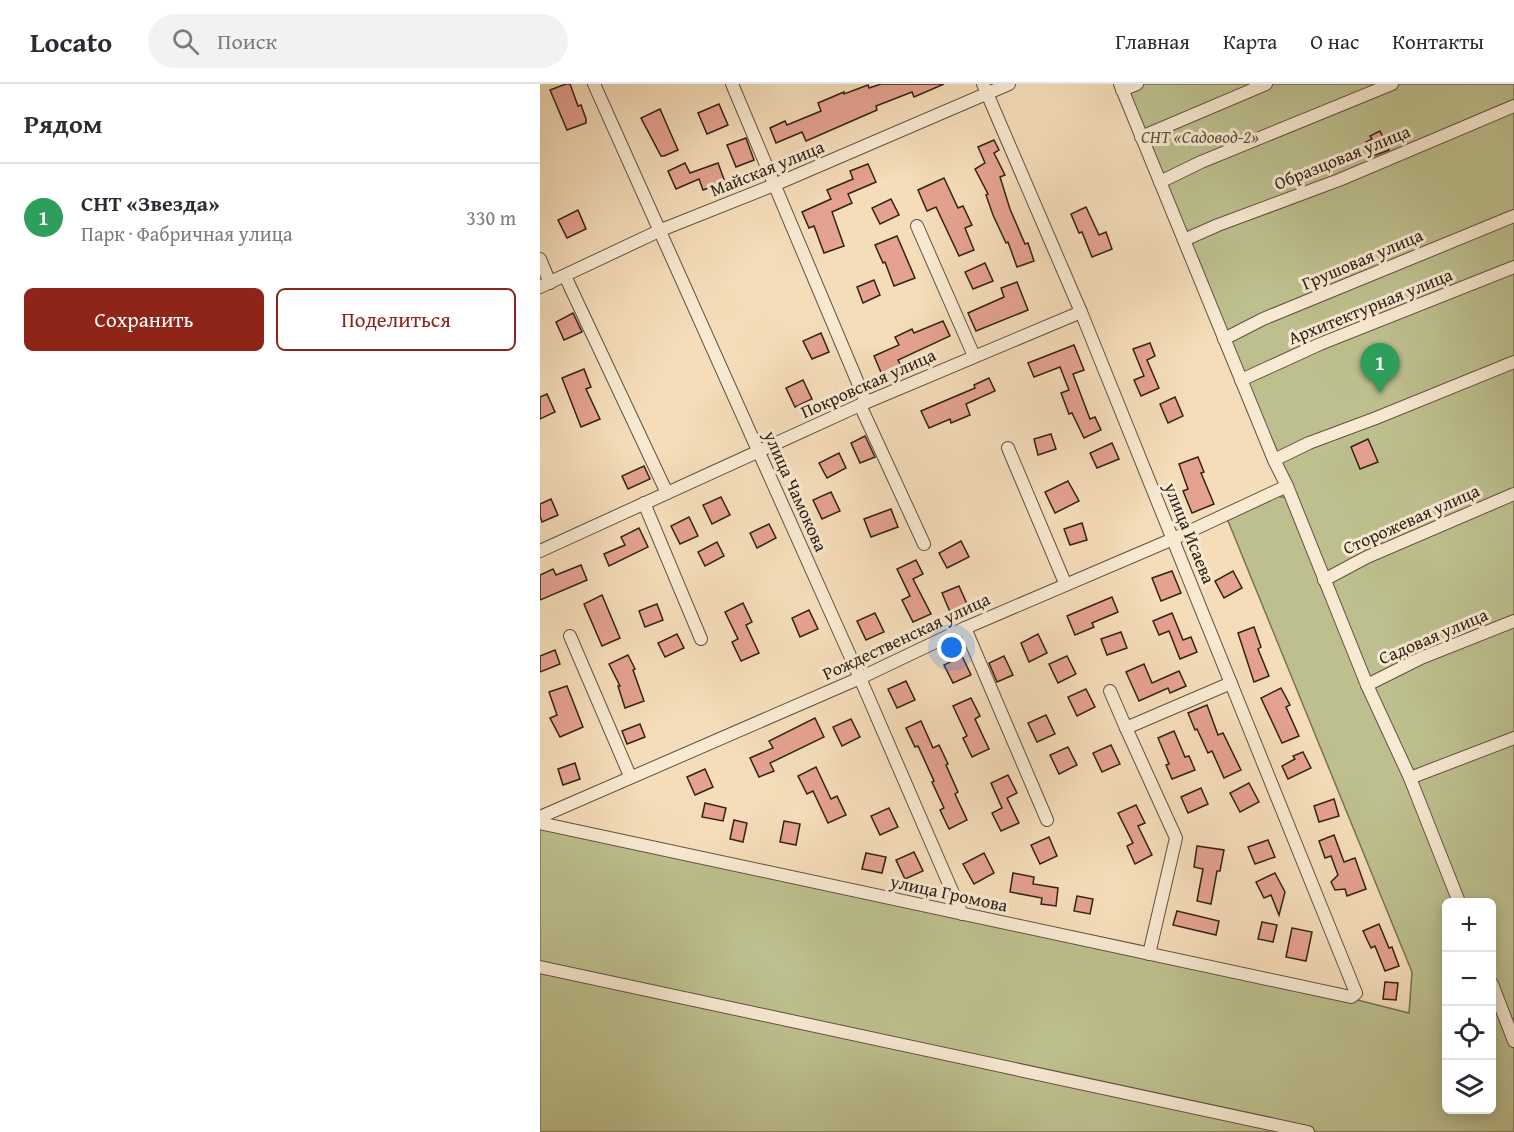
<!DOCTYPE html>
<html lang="ru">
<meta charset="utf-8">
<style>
body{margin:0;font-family:"Gentium Book Plus",serif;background:#f2f2f3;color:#2b2b33}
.controls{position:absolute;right:18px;bottom:18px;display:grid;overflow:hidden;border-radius:9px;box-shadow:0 3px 15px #0003}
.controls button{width:54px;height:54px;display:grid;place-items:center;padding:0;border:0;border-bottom:2px solid #e1e1e2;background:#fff;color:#2b2b33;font:30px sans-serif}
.you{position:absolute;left:412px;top:564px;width:21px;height:21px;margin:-15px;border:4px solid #fff;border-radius:50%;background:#1a73e8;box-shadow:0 0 0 9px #1a73e833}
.badge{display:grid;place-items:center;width:39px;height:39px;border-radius:50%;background:#8f2418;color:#fff;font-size:20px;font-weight:700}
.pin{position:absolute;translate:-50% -50px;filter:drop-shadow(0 2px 3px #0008)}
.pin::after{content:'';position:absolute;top:32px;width:21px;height:18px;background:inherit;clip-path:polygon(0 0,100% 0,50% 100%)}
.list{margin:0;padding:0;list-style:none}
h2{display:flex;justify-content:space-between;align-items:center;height:78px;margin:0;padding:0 24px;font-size:26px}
h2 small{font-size:20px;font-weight:400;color:#7c7c81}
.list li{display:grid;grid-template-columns:39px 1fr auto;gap:18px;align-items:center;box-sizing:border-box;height:108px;padding:0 24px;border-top:2px solid #e1e1e2}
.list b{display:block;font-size:22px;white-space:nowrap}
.list p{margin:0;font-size:20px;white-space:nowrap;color:#7c7c81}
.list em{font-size:20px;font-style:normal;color:#7c7c81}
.actions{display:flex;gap:12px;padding:18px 24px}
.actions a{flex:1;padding:14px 0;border:2px solid #8f2418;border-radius:9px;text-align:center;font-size:21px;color:#8f2418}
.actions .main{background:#8f2418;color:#fff}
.icon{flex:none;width:33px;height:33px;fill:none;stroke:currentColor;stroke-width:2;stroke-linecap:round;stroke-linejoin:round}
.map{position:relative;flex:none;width:974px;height:1048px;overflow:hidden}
header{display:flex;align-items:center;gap:36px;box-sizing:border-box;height:84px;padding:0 30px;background:#fff;border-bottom:2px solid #e1e1e2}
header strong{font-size:28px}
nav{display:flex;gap:33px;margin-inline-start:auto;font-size:21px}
.search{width:420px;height:54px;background:#f2f2f3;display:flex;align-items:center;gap:15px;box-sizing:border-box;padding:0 21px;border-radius:33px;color:#7c7c81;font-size:22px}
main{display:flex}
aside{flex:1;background:#fff}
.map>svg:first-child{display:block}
.green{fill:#bdc08e;stroke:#767252;stroke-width:1.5}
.building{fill:#e5a290;stroke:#302316;stroke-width:1.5}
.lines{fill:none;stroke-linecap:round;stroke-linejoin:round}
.minor-casing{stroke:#61523f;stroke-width:14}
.minor{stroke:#f8e9d2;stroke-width:12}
.labels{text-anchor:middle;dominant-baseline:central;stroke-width:6;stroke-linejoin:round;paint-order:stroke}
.park-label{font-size:18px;font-style:italic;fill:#5a523a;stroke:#f8e9d2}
.street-label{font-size:18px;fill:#302316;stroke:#f8e9d2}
</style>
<header>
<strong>Locato</strong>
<div class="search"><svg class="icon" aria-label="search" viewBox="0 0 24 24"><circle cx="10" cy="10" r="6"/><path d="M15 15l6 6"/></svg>Поиск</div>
<nav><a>Главная</a><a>Карта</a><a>О нас</a><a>Контакты</a></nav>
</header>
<main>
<aside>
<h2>Рядом<small></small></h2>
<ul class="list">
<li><span class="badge" style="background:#2e9e5b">1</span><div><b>СНТ «Звезда»</b><p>Парк · Фабричная улица</p></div><em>330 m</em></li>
</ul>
<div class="actions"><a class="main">Сохранить</a><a>Поделиться</a></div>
</aside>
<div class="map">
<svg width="974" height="1048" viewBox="0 0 974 1048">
<rect width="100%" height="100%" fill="#f5ddb9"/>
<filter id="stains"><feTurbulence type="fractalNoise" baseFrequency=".00333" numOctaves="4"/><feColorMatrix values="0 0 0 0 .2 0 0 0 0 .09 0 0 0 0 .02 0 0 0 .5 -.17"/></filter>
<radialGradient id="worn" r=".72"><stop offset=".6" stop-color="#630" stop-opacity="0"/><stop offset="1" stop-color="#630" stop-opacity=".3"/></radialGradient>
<path class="green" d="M 580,0 L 974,0 L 974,946 L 952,889 L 952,818 L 906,818 L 906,1026 L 952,1026 L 952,907 L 974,965 L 974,1048 L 0,1048 L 0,736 L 150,769 L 599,861 L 869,929 L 872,888 L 686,432 L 736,412 L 749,414 Z"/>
<g class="building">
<path d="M 26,0 L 30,0 L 38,22 L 41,21 L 46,35 L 46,39 L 27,46 L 10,6 Z"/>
<path d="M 341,0 L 404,0 L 374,13 L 372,8 L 336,22 L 337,26 L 266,57 L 262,48 L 236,59 L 230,44 L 245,37 L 247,41 L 281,27 L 278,19 L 304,8 L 304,10 L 328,1 L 329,4 Z"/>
<path d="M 179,20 L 188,41 L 167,50 L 158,29 Z"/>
<path d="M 120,25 L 138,66 L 124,72 L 121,72 L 101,34 Z"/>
<path d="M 840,47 L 849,66 L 833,72 L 826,58 L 832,55 L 830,52 Z"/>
<path d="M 206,54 L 214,76 L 196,83 L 187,61 Z"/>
<path d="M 454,56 L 459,66 L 454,69 L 465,91 L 460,93 L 470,125 L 485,160 L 488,159 L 494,177 L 477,183 L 468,158 L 466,159 L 453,131 L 446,111 L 448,110 L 435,85 L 445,79 L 438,63 Z"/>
<path d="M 145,79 L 150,89 L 178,79 L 185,98 L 163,106 L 159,95 L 136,105 L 128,87 Z"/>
<path d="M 328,80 L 336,98 L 308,110 L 312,119 L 292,128 L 304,162 L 284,169 L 274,142 L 269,144 L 262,128 L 291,115 L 287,106 L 313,95 L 310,87 Z"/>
<path d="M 404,94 L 418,124 L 423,122 L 432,141 L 425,144 L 434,166 L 419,172 L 396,123 L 387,127 L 378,106 Z"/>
<path d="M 351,115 L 359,131 L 340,140 L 332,124 Z"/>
<path d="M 546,123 L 559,151 L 566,148 L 572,165 L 552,173 L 542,148 L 539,149 L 531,130 Z"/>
<path d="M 38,126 L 46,145 L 27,154 L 18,136 Z"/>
<path d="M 357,152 L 375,194 L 354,202 L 345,178 L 343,179 L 335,161 Z"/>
<path d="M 445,179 L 453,197 L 433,205 L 425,188 Z"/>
<path d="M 334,196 L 340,211 L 323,219 L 317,203 Z"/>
<path d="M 477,198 L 488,226 L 436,247 L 428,229 L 464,213 L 461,204 Z"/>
<path d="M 33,229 L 42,248 L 24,256 L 16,238 Z"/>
<path d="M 403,237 L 410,252 L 358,276 L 362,284 L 343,293 L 334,272 L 359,261 L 355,253 L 372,245 L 374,249 Z"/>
<path d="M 281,249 L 289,268 L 272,275 L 263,257 Z"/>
<path d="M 610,259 L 615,272 L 607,276 L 619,304 L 601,312 L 594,296 L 604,292 L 593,265 Z"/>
<path d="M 534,261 L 544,286 L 533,290 L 550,335 L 555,333 L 561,346 L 544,354 L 532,329 L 529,330 L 521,309 L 529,306 L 520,283 L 494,293 L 488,279 Z"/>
<path d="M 44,285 L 51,303 L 46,305 L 60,335 L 41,343 L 22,294 Z"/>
<path d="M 449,294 L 455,307 L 426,320 L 430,331 L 411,339 L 410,335 L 389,344 L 381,327 L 435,304 L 434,301 Z"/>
<path d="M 263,296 L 272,315 L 255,323 L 246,304 Z"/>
<path d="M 7,310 L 15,328 L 0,335 L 0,313 Z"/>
<path d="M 635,313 L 643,332 L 628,339 L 620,320 Z"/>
<path d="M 511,350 L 516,365 L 498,371 L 494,355 Z"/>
<path d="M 325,352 L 335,373 L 320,379 L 311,359 Z"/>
<path d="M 828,355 L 838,378 L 820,385 L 811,363 Z"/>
<path d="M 572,359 L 579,375 L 557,384 L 550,369 Z"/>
<path d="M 299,369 L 306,384 L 287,394 L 279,379 Z"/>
<path d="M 658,373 L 664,388 L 661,389 L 674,420 L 652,429 L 643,407 L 648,405 L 639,380 Z"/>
<path d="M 104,382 L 110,395 L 88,405 L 82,392 Z"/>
<path d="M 528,397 L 539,417 L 515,429 L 505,408 Z"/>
<path d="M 291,408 L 300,427 L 282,435 L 273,416 Z"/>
<path d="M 181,413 L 190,431 L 172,440 L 163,421 Z"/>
<path d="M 11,415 L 18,431 L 2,438 L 0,432 L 0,420 Z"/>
<path d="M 351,425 L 358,443 L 331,453 L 324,435 Z"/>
<path d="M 149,433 L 158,452 L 140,460 L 131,442 Z"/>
<path d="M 542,439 L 547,456 L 530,461 L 524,445 Z"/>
<path d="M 229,440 L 236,454 L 217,464 L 210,449 Z"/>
<path d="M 99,444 L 108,463 L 69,482 L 64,470 L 85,461 L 81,453 Z"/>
<path d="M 421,457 L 429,473 L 407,484 L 399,469 Z"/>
<path d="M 177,458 L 184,472 L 165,482 L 158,468 Z"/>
<path d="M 376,476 L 383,490 L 373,495 L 391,530 L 373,538 L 362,516 L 370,512 L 357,485 Z"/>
<path d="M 41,481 L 47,496 L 0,516 L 0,491 L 13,485 L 16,491 Z"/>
<path d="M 632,487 L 641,509 L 621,517 L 612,494 Z"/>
<path d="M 693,487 L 702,504 L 684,514 L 675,497 Z"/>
<path d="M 419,502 L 427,520 L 410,528 L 402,509 Z"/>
<path d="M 62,511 L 80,554 L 62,562 L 44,520 Z"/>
<path d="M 572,513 L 578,528 L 552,539 L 554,543 L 535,551 L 527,532 Z"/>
<path d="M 203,519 L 212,538 L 206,541 L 219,569 L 201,577 L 192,558 L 198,555 L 185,528 Z"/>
<path d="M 117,520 L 123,536 L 105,543 L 99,527 Z"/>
<path d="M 269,526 L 278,545 L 260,553 L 252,534 Z"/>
<path d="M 335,529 L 344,548 L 326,556 L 317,537 Z"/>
<path d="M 632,529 L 643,556 L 651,553 L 657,568 L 640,575 L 629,547 L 619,551 L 613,537 Z"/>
<path d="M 714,543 L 721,563 L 718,565 L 729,592 L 714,598 L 698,549 Z"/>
<path d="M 581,548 L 587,564 L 567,571 L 561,555 Z"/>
<path d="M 137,550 L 144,564 L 125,573 L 118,559 Z"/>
<path d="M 498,550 L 507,569 L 489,578 L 481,559 Z"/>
<path d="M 15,566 L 20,580 L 0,588 L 0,572 Z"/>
<path d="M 88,571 L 95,585 L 93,586 L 104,617 L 85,624 L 78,602 L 80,602 L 69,580 Z"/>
<path d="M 422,572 L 431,591 L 413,599 L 404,581 Z"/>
<path d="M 464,572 L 473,591 L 457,598 L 449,579 Z"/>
<path d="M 527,572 L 536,590 L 518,599 L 509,580 Z"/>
<path d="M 604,580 L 612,599 L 639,587 L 646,602 L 630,609 L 628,604 L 599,617 L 586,588 Z"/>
<path d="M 366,597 L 375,616 L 357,624 L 348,605 Z"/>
<path d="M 27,602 L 43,643 L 20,653 L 10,634 L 17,631 L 9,608 Z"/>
<path d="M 741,604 L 750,621 L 746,623 L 759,652 L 742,659 L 721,614 Z"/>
<path d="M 546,605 L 555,623 L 537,632 L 528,613 Z"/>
<path d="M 431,614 L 440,632 L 435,635 L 449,665 L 432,673 L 423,654 L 427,652 L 413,622 Z"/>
<path d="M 667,621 L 678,651 L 683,649 L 701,686 L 684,694 L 672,667 L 668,669 L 657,645 L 655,646 L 648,629 Z"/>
<path d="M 506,631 L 515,650 L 497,658 L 488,639 Z"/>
<path d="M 275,634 L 284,653 L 230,679 L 234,687 L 219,693 L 210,674 L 233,664 L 229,657 Z"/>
<path d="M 311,635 L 320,653 L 302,662 L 293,643 Z"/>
<path d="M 381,637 L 393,664 L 399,661 L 408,680 L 406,681 L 418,708 L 415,710 L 427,736 L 409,745 L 400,726 L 404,724 L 392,698 L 394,697 L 378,662 L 375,663 L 366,644 Z"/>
<path d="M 100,640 L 105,653 L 87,660 L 82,647 Z"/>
<path d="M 634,647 L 645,673 L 649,672 L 655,686 L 632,695 L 626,681 L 629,680 L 618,654 Z"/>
<path d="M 571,661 L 580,680 L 562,688 L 553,669 Z"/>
<path d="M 528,663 L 537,681 L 519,690 L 510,671 Z"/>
<path d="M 763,668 L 771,684 L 748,695 L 742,682 L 755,675 L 753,672 Z"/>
<path d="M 35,679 L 40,695 L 23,701 L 18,685 Z"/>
<path d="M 276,683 L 291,715 L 297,712 L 306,731 L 288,739 L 273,707 L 267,710 L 258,692 Z"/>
<path d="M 165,685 L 173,703 L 155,711 L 147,693 Z"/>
<path d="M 468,691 L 477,709 L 467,714 L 479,739 L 461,747 L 452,729 L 462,724 L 451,699 Z"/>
<path d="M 709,699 L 719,718 L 700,728 L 690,709 Z"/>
<path d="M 661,704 L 668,720 L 648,729 L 641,713 Z"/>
<path d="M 794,715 L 799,732 L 779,738 L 774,722 Z"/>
<path d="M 165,719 L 186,724 L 183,737 L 162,733 Z"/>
<path d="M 596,721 L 605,739 L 598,742 L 612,771 L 595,780 L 587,762 L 593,759 L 578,729 Z"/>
<path d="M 349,724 L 358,743 L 340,751 L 331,732 Z"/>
<path d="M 194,736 L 207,739 L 203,758 L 190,755 Z"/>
<path d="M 244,737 L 260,740 L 256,761 L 240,758 Z"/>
<path d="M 794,751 L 804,778 L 815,774 L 826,805 L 807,812 L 805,805 L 795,806 L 791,798 L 798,791 L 791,772 L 785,774 L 779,757 Z"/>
<path d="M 509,753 L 517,772 L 500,780 L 491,761 Z"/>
<path d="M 728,756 L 735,773 L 715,780 L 708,763 Z"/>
<path d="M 657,762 L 684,766 L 680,787 L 677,787 L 671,820 L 657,817 L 663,785 L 654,783 Z"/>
<path d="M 374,768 L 383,787 L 365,795 L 356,776 Z"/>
<path d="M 326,769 L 346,773 L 342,789 L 322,785 Z"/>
<path d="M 444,769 L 454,789 L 434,800 L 423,780 Z"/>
<path d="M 473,789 L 494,793 L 493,800 L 518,804 L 516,822 L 501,820 L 502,814 L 470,808 Z"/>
<path d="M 735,789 L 745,808 L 739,831 L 731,811 L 724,814 L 716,798 Z"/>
<path d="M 537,812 L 553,815 L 550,830 L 534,827 Z"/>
<path d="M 637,827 L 679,837 L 676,851 L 633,841 Z"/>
<path d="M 722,838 L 737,841 L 733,858 L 718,855 Z"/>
<path d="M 839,840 L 849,864 L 852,863 L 859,882 L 845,887 L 835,862 L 831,864 L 823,847 Z"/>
<path d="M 752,844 L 772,848 L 766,877 L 746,873 Z"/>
<path d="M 845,898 L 858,899 L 856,916 L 843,915 Z"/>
</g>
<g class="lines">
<g class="minor-casing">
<g id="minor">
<path d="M 54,0 L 320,594 L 422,830"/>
<path d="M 192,0 L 326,318"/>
<path d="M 580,0 L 734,376 L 747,402 L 827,601 L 870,694 L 919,818"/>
<path d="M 582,6 L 597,0"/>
<path d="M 601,53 L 726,0"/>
<path d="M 620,98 L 661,78 L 852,0"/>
<path d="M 377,142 L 434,272"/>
<path d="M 644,156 L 678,141 L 799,96 L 974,22"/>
<path d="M 0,175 L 10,199"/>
<path d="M 25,192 L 127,409"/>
<path d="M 0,203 L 121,146 L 234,101 L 469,0"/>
<path d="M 684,255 L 723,235 L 974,132"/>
<path d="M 701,296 L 780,260 L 974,183"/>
<path d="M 320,321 L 384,460"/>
<path d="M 468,364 L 525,499"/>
<path d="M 734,376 L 769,359 L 836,334 L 974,278"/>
<path d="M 104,419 L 161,555"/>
<path d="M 0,467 L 320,321 L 541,228"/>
<path d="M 784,496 L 827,473 L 974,410"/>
<path d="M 425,544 L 507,736"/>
<path d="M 30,552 L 90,692"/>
<path d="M 827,601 L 881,574 L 974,537"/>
<path d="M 570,607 L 586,644 L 691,599"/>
<path d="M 586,644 L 636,754 L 609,870"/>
<path d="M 870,694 L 974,654"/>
<path d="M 0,733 L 320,594 L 425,544 L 633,455 L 747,402"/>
<path d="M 0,739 L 811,913 L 816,909 L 541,228 L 443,0"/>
<path d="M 0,883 L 768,1048"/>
<path d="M 952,900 L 974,957"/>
</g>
</g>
<use href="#minor" class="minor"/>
</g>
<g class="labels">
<g class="park-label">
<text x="660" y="52">СНТ «Садовод-2»</text>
</g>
<g class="street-label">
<text transform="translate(802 73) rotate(-22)">Образцовая улица</text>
<text transform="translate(227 84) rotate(-22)">Майская улица</text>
<text transform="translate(822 175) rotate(-23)">Грушовая улица</text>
<text transform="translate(830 222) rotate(-22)">Архитектурная улица</text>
<text transform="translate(328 299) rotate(-24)">Покровская улица</text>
<text transform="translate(256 407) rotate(66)">улица Чамокова</text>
<text transform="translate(871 435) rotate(-24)">Сторожевая улица</text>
<text transform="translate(650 449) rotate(68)">улица Исаева</text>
<text transform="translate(366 552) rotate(-25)">Рождественская улица</text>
<text transform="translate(893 552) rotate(-23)">Садовая улица</text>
<text transform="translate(409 809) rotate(12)">улица Громова</text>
</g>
</g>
<rect width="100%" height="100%" filter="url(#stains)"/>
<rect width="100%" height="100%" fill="url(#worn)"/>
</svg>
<div class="controls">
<button>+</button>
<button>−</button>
<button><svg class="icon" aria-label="locate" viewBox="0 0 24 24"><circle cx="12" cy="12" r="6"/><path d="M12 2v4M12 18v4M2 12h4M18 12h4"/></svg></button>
<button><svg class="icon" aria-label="layers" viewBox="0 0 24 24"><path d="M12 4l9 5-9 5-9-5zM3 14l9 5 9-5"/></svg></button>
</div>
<div class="you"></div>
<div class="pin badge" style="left:840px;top:309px;background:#2e9e5b">1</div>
</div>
</main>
